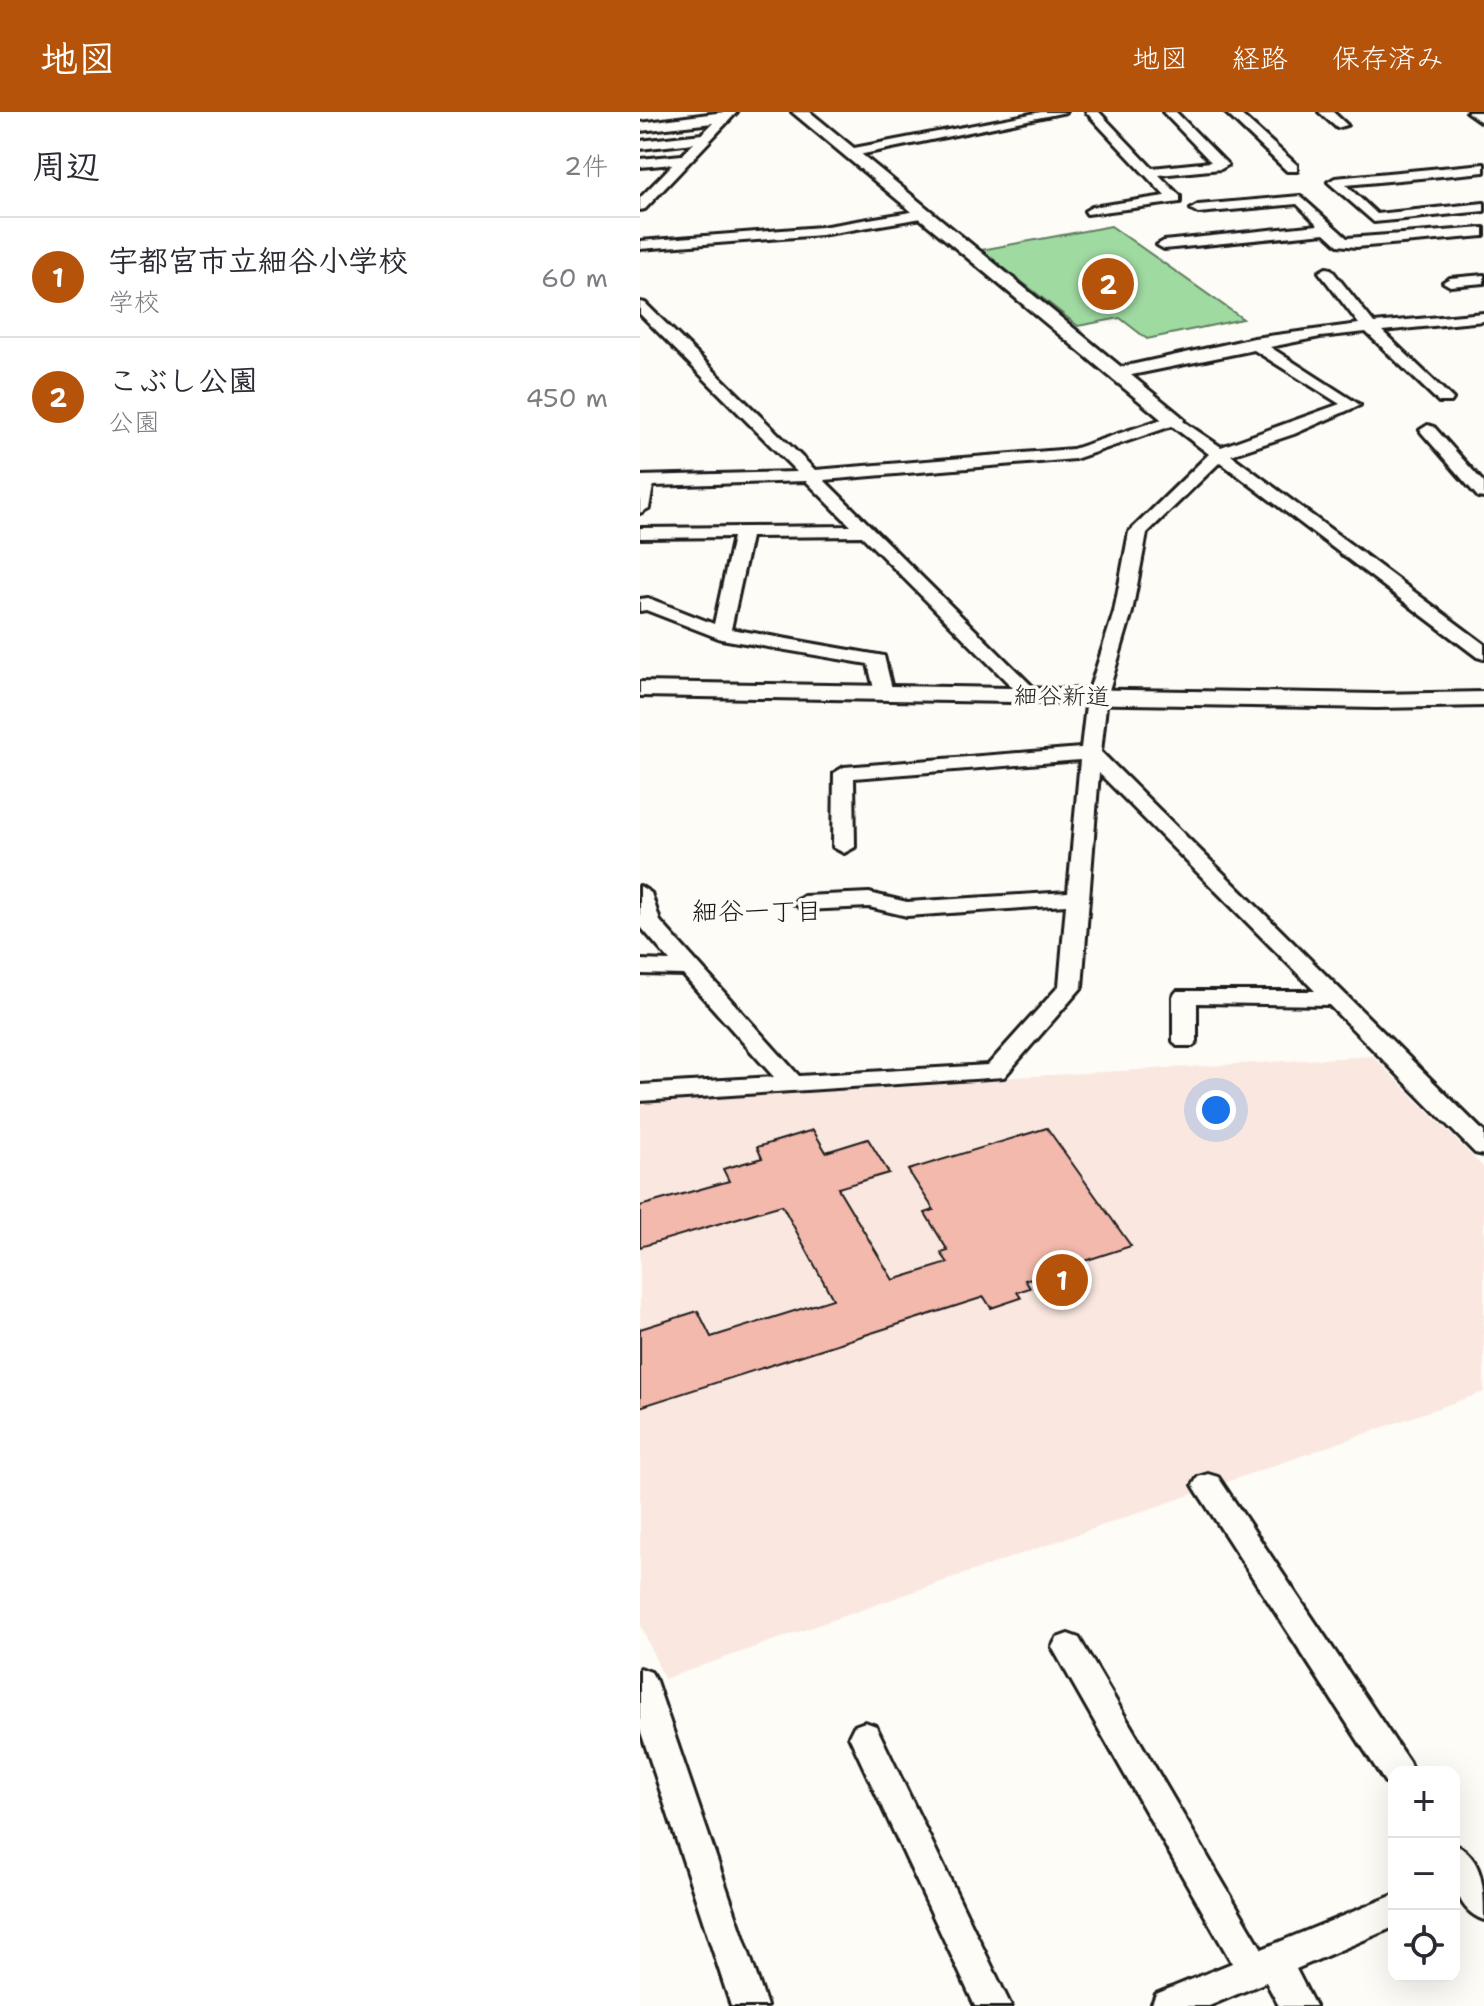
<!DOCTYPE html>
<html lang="ja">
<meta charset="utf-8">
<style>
body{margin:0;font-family:"Shantell Sans","Klee One",sans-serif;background:#f7f7f7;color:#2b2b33}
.controls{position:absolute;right:24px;bottom:24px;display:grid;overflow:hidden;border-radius:16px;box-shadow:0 8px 32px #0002}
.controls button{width:72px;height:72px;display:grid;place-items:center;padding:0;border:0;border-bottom:2px solid #e1e1e2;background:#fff;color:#2b2b33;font:40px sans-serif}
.you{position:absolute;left:576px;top:998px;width:28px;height:28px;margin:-20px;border:6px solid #fff;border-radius:50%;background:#1a73e8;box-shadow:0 0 0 12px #1a73e833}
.badge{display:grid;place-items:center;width:52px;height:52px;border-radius:50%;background:#b45309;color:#fff;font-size:26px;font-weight:700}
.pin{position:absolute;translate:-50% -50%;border:4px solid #fff;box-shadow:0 2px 8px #0006}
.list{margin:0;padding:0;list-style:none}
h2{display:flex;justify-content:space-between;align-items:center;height:104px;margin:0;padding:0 32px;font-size:34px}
h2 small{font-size:26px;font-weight:400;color:#7c7c81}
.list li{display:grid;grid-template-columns:52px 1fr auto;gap:24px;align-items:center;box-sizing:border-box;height:120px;padding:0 32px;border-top:2px solid #e1e1e2}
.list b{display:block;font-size:30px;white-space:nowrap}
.list p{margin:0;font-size:26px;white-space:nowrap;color:#7c7c81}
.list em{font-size:26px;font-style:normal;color:#7c7c81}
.icon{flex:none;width:44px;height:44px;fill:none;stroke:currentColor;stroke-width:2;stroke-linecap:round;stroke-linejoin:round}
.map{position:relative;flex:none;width:844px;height:1894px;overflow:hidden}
header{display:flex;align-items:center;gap:48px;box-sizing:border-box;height:112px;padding:0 40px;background:#b45309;color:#fff}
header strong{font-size:38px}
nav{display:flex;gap:44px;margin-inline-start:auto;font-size:28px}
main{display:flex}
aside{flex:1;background:#fff}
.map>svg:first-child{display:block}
.built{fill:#fae8e0}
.green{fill:#9fdaa1;stroke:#5e7b5e;stroke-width:2}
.building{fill:#f3b9ac;stroke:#1c1c1c;stroke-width:2}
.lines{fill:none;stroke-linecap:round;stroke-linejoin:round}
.minor-casing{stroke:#1c1c1c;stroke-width:6}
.tertiary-casing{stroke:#1c1c1c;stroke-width:6}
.minor{fill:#fdfcf7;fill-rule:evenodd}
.tertiary{fill:#fdfcf7;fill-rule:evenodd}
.labels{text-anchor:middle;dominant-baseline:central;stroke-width:7;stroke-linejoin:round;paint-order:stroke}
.street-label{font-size:24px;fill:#1c1c1c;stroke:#fdfcf7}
.neighbourhood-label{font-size:26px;fill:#1c1c1c;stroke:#fdfcf7}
</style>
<header>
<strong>地図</strong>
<nav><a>地図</a><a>経路</a><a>保存済み</a></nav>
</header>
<main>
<aside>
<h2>周辺<small>2件</small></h2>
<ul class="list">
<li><span class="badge">1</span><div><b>宇都宮市立細谷小学校</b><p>学校</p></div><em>60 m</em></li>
<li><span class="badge">2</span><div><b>こぶし公園</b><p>公園</p></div><em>450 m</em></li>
</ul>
</aside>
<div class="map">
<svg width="844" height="1894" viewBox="0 0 844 1894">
<rect width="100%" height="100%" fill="#fdfcf7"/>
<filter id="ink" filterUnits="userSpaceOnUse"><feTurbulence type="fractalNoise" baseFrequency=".0125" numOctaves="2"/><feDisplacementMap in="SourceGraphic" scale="16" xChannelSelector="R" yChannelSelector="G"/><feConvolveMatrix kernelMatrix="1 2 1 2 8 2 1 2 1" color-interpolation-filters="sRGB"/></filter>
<g filter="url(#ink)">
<path class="built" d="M 733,944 L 844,1056 L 844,1280 L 24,1567 L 0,1511 L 0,987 Z"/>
<path class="green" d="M 471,114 L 603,207 L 507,227 L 480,206 L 438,214 L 341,138 Z"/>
<path class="building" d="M 407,1016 L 491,1134 L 385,1168 L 390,1176 L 377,1180 L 381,1186 L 351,1196 L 344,1185 L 0,1295 L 0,1217 L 58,1199 L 71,1225 L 193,1187 L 142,1093 L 0,1135 L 0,1094 L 89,1069 L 83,1057 L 122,1046 L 117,1035 L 173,1018 L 186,1040 L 228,1027 L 249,1061 L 198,1076 L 253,1168 L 308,1151 L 301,1141 L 308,1139 L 285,1101 L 294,1098 L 268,1058 Z"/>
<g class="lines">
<g class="minor-casing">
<g id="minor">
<path d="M 84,0 L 97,0 L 5,97 L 0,98 L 0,86 L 33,52 L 0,55 L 0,47 L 42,43 L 54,31 L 0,37 L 0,29 L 62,22 L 73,11 L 0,19 L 0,11 Z"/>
<path d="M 401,0 L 426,0 L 209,45 L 203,41 L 209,37 Z"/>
<path d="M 446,0 L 459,0 L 512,56 L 571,50 L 523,0 L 536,0 L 588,53 L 581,57 L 519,63 L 540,84 L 540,90 L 447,102 L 445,99 L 452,95 L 525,84 Z"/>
<path d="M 585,0 L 598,0 L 657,53 L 657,59 L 647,59 Z"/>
<path d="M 679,0 L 693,0 L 707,13 L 697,16 Z"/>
<path d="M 827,0 L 841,0 L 844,12 Z"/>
<path d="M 844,52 L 844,60 L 706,73 L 737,102 L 844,91 L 844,99 L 734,110 L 688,70 L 695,66 Z"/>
<path d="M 660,84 L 707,126 L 844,116 L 844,124 L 716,135 L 698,133 L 685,121 L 524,137 L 517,133 L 524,129 L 678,113 L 657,92 L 558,101 L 551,97 L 558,93 Z"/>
<path d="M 283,98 L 288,99 L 288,105 L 181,123 L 0,137 L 0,129 L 181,115 Z"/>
<path d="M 686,156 L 691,157 L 734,211 L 844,201 L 844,209 L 742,219 L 813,287 L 811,290 L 799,290 L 726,220 L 680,225 L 630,235 L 720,293 L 654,322 L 591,343 L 844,532 L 844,547 L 837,545 L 580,350 L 507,421 L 492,500 L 467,585 L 461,640 L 844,1020 L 844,1043 L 835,1041 L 689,893 L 557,891 L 557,929 L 553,934 L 537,934 L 533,929 L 533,884 L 537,879 L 675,879 L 459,661 L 442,875 L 364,965 L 0,989 L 0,973 L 134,965 L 43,863 L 0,862 L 0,848 L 30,849 L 0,814 L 0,774 L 11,781 L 20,809 L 159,964 L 348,953 L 419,874 L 426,793 L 267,804 L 229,795 L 164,798 L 153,791 L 164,784 L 229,781 L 267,790 L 428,780 L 440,648 L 214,666 L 215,735 L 204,741 L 193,735 L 194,661 L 204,655 L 441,636 L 447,585 L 474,500 L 489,420 L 569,342 L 532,314 L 435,347 L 184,368 L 401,583 L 391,589 L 384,587 L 222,424 L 111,425 L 91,517 L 244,544 L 253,581 L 250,585 L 236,585 L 228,552 L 81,527 L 6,498 L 0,499 L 0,487 L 8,486 L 74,512 L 93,425 L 0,426 L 0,416 L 211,414 L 166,369 L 13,374 L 9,396 L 0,401 L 0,364 L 157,360 L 0,202 L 0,190 L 5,191 L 175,358 L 433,337 L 534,303 L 581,335 L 700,292 L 614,238 L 477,266 L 469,261 L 477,256 L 614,226 L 719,212 L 679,160 Z"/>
<path d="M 844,163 L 844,171 L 810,174 L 803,170 L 810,166 Z"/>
<path d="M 788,313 L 794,315 L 844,371 L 844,386 L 838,385 L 782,321 L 780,318 Z"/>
<path d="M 568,1362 L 578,1365 L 769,1650 L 773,1660 L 754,1660 L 754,1673 L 745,1670 L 558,1381 L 553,1373 L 558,1365 Z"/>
<path d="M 428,1522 L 439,1526 L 622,1837 L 754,1783 L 754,1815 L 656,1857 L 675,1894 L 639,1894 L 626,1870 L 569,1894 L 511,1894 L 516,1882 L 592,1851 L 412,1535 L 417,1526 Z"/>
<path d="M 0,1556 L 11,1560 L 16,1569 L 127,1894 L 91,1894 L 0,1617 Z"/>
<path d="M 225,1610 L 236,1614 L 371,1894 L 335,1894 L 209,1624 L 214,1614 Z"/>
<path d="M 814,1732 C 844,1745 844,1778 844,1808 C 811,1796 814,1762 814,1732 Z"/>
</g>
</g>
<g class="tertiary-casing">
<g id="tertiary">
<path d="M 152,0 L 170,0 L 541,304 L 544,308 L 541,312 L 527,312 Z"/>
<path d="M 0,570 L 737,582 L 844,580 L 844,594 L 737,596 L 0,584 Z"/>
</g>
</g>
<use href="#minor" class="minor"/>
<use href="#tertiary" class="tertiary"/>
</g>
</g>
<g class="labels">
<g class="street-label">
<text transform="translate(422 584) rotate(1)">細谷新道</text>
</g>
<g class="neighbourhood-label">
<text x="117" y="798">細谷一丁目</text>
</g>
</g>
</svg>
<div class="controls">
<button>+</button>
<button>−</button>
<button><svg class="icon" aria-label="locate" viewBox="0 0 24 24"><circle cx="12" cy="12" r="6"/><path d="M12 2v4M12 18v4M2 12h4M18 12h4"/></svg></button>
</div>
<div class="you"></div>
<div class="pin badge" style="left:422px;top:1168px">1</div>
<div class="pin badge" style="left:468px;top:172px">2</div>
</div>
</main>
